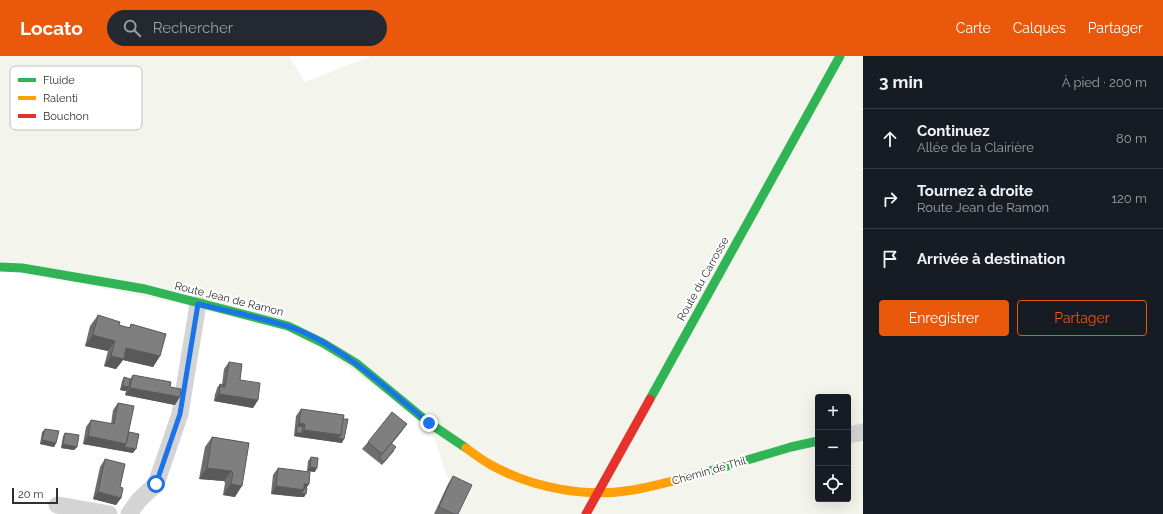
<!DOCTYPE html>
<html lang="fr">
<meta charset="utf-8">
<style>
body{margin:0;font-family:Raleway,sans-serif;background:#242831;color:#f1f3f6}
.controls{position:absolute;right:12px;bottom:12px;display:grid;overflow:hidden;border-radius:4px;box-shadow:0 4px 16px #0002}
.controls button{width:36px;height:36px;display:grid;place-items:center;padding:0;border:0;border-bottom:1px solid #363941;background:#171b24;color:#f1f3f6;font:20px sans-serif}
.scale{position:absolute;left:12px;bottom:10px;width:46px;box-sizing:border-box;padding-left:4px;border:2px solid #2f2f2f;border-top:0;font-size:11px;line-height:14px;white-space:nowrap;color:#2f2f2f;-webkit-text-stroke:3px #fff;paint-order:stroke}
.stop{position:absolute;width:12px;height:12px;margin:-9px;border:3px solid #1a73e8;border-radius:50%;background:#fff}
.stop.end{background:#1a73e8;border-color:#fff;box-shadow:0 1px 4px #0008}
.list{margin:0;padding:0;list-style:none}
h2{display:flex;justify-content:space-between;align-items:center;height:52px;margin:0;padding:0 16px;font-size:17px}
h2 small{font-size:13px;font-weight:400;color:#9ea1a6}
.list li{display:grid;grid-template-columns:26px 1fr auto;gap:12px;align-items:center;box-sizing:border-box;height:60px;padding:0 16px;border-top:1px solid #363941}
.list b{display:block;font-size:15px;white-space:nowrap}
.list p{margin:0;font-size:13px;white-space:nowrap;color:#9ea1a6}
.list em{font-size:13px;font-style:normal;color:#9ea1a6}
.actions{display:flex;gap:8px;padding:12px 16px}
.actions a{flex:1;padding:9px 0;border:1px solid #ea580c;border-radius:4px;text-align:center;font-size:14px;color:#ea580c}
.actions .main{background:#ea580c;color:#fff}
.icon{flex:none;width:22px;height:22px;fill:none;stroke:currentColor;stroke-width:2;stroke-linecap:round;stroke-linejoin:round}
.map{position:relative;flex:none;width:863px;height:458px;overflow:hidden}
header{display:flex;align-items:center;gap:24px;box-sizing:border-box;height:56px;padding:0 20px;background:#ea580c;color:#fff}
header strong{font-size:19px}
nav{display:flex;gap:22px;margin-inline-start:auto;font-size:14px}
.search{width:280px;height:36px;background:#242831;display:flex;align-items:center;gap:10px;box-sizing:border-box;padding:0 14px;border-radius:22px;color:#9ea1a6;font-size:15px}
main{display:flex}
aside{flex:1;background:#171b24}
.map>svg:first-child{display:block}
.green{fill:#f3f5ec;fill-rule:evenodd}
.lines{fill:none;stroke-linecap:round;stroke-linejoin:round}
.street{stroke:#d4d4d4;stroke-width:17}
.fast{stroke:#30b455;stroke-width:9}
.slow{stroke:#ff9f0a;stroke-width:9}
.jam{stroke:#e5322d;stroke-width:9}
.wall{fill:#6d6d6d}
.shaded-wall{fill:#595959}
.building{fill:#7f7f7f;stroke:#595959}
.route{stroke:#1a73e8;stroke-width:5}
.labels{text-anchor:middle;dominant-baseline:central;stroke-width:4;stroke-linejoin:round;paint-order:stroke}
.street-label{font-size:11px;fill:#2f2f2f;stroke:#fff}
.key{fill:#fff;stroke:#c1c1c1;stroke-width:1}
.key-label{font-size:11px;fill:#2f2f2f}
</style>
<header>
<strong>Locato</strong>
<div class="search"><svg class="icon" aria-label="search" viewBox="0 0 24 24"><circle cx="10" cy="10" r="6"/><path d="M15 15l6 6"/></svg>Rechercher</div>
<nav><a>Carte</a><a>Calques</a><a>Partager</a></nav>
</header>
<main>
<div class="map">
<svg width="863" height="458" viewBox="0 0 863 458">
<rect width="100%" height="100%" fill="#fff"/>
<path class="green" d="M 0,0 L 289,0 L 305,26 L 371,0 L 863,0 L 863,458 L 460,458 L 429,367 L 288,270 L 0,211 ZM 818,341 L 848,341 L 848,443 L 818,443 Z"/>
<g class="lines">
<g class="street">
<path d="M 848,379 L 863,376"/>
<path d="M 57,449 L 109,458"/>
<path d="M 129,458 L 139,444 L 156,428 L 180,358 L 198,248"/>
</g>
<g class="fast">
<path d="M 0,211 L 22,212 L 145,233 L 288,270 L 323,287 L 356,307 L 429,367 L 466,392"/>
<path d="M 650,343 L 840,0"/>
<path d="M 690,421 L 791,391 L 818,385"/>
</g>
<path class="slow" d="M 466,392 C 474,398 482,404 491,409 C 533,432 586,442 633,434 C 652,431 671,425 690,421"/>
<path class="jam" d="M 586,458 L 650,343"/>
</g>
<g class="wall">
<path d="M 98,259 L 119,269 L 129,272 L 131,268 L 160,300 L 153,311 L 123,304 L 116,313 L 104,310 L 108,295 L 85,290 L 90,270 Z"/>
<path d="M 229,306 L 240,324 L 258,344 L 253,352 L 214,345 L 215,338 L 216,336 L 217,332 L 220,328 L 222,329 L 224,313 Z"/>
<path d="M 133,319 L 170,331 L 175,349 L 125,339 L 126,335 L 120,334 L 122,325 L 124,321 L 130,323 Z"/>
<path d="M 118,347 L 129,376 L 133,397 L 83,388 L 86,371 L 91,364 L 111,368 L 113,354 Z"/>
<path d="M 301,353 L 343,363 L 342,387 L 294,380 L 296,360 Z"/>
<path d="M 45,373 L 56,387 L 54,391 L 40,388 L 42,376 Z"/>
<path d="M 402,375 L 392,387 L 394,395 L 382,409 L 362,393 L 368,386 Z"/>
<path d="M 65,377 L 77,391 L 74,394 L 61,392 L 63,380 Z"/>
<path d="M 212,381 L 249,387 L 235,441 L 223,439 L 225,427 L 224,425 L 199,423 L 205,391 Z"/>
<path d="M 311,401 L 315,416 L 307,415 L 308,405 Z"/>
<path d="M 105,403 L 121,442 L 116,449 L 93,443 L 100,411 Z"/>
<path d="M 278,412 L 307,432 L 304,441 L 271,438 L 273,419 Z"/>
<path d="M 453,420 L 458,458 L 434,458 L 448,428 Z"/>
</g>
<g class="shaded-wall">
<path d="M 93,279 L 115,285 L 108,295 L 85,290 Z"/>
<path d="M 126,292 L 160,300 L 153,311 L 123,304 L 116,313 L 104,310 L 111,300 Z"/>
<path d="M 123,330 L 129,331 L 126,335 L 120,334 Z"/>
<path d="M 130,332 L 180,341 L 175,349 L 125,339 Z"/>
<path d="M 219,338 L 258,344 L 253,352 L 214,345 Z"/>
<path d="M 299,367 L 305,368 L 300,375 L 297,370 L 294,374 Z"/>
<path d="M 407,368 L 402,375 L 380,402 L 382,398 Z"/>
<path d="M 304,374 L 341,379 L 335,386 L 299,381 Z"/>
<path d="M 296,377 L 302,377 L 299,381 L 294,380 Z"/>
<path d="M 88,380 L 126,388 L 136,393 L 133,397 L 83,388 Z"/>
<path d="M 338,382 L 344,383 L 342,387 L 335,386 Z"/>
<path d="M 42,384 L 56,387 L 54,391 L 40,388 Z"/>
<path d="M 63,388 L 77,391 L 74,394 L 61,392 Z"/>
<path d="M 310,411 L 317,412 L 315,416 L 307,415 Z"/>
<path d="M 207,412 L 231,415 L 224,425 L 199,423 Z"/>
<path d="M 231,428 L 242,430 L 235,441 L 223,439 Z"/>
<path d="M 304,428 L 309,428 L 304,436 L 302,435 L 298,441 L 271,438 L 276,430 Z"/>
<path d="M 98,436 L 121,442 L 116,449 L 93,443 Z"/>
<path d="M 301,437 L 306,438 L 304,441 L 298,441 Z"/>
</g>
<g class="building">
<path d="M 98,259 L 120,266 L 119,269 L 130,272 L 131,268 L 166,278 L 160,300 L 126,292 L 124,303 L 111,300 L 115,285 L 93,279 Z"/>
<path d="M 229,306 L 242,308 L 240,324 L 260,327 L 258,344 L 219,338 L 220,330 L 225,331 Z"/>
<path d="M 133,319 L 171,326 L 170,331 L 181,333 L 180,341 L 130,332 Z"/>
<path d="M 124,321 L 130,323 L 129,331 L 123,330 Z"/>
<path d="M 220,328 L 224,329 L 223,331 L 220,330 L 219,332 Z"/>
<path d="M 118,347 L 134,350 L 126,388 L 88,380 L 91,364 L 114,368 Z"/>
<path d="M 301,353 L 344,359 L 341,379 L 304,374 L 305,368 L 299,367 Z"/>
<path d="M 392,356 L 407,368 L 382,398 L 368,386 Z"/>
<path d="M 343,363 L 348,363 L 344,383 L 338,382 L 341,379 Z"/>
<path d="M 297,370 L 303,371 L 302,377 L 296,377 Z"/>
<path d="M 45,373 L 59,375 L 56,387 L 42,384 Z"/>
<path d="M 129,376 L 139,378 L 136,393 L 124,391 L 126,388 Z"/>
<path d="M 65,377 L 79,379 L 77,391 L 63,388 Z"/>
<path d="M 212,381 L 249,387 L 242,430 L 231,428 L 233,417 L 231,415 L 207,412 Z"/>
<path d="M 391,387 L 396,391 L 384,406 L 379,402 Z"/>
<path d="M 311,401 L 318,402 L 317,412 L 310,411 Z"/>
<path d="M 105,403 L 125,408 L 120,431 L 123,432 L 121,442 L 98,436 Z"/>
<path d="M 278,412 L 310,416 L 309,428 L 304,428 L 304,434 L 276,430 Z"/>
<path d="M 453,420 L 472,429 L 458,458 L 454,458 L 439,451 Z"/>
<path d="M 304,432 L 307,432 L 306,438 L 301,437 L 304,434 Z"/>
</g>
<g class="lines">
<path class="route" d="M 156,428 L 180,358 L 198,248 C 227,255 258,261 287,270 C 338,286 388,334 429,367"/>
</g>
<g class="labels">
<g class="street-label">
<text transform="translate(703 223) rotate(-61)">Route du Carrosse</text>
<text transform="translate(229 243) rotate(14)">Route Jean de Ramon</text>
<text transform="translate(709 415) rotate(-16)">Chemin de Thil</text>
</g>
</g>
<rect x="10" y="10" width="132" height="64" rx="6" class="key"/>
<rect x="18" y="22" width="18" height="4" fill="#30b455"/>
<rect x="18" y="40" width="18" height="4" fill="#ff9f0a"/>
<rect x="18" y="58" width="18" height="4" fill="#e5322d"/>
<g class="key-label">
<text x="43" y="28">Fluide</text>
<text x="43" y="46">Ralenti</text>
<text x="43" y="64">Bouchon</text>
</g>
</svg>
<div class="controls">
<button>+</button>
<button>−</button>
<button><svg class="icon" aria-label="locate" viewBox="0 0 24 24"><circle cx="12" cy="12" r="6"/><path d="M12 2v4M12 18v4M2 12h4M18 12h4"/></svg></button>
</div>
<div class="scale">20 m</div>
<div class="stop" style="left:156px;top:428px"></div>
<div class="stop end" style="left:429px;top:367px"></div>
</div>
<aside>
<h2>3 min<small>À pied · 200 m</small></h2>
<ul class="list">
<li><svg class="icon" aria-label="ahead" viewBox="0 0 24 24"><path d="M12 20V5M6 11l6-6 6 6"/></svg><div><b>Continuez</b><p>Allée de la Clairière</p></div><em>80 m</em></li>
<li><svg class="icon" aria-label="right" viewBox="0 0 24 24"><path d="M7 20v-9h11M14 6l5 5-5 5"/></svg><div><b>Tournez à droite</b><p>Route Jean de Ramon</p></div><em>120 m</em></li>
<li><svg class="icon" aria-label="arrive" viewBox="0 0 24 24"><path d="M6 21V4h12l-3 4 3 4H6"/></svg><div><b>Arrivée à destination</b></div></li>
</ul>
<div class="actions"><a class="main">Enregistrer</a><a>Partager</a></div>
</aside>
</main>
